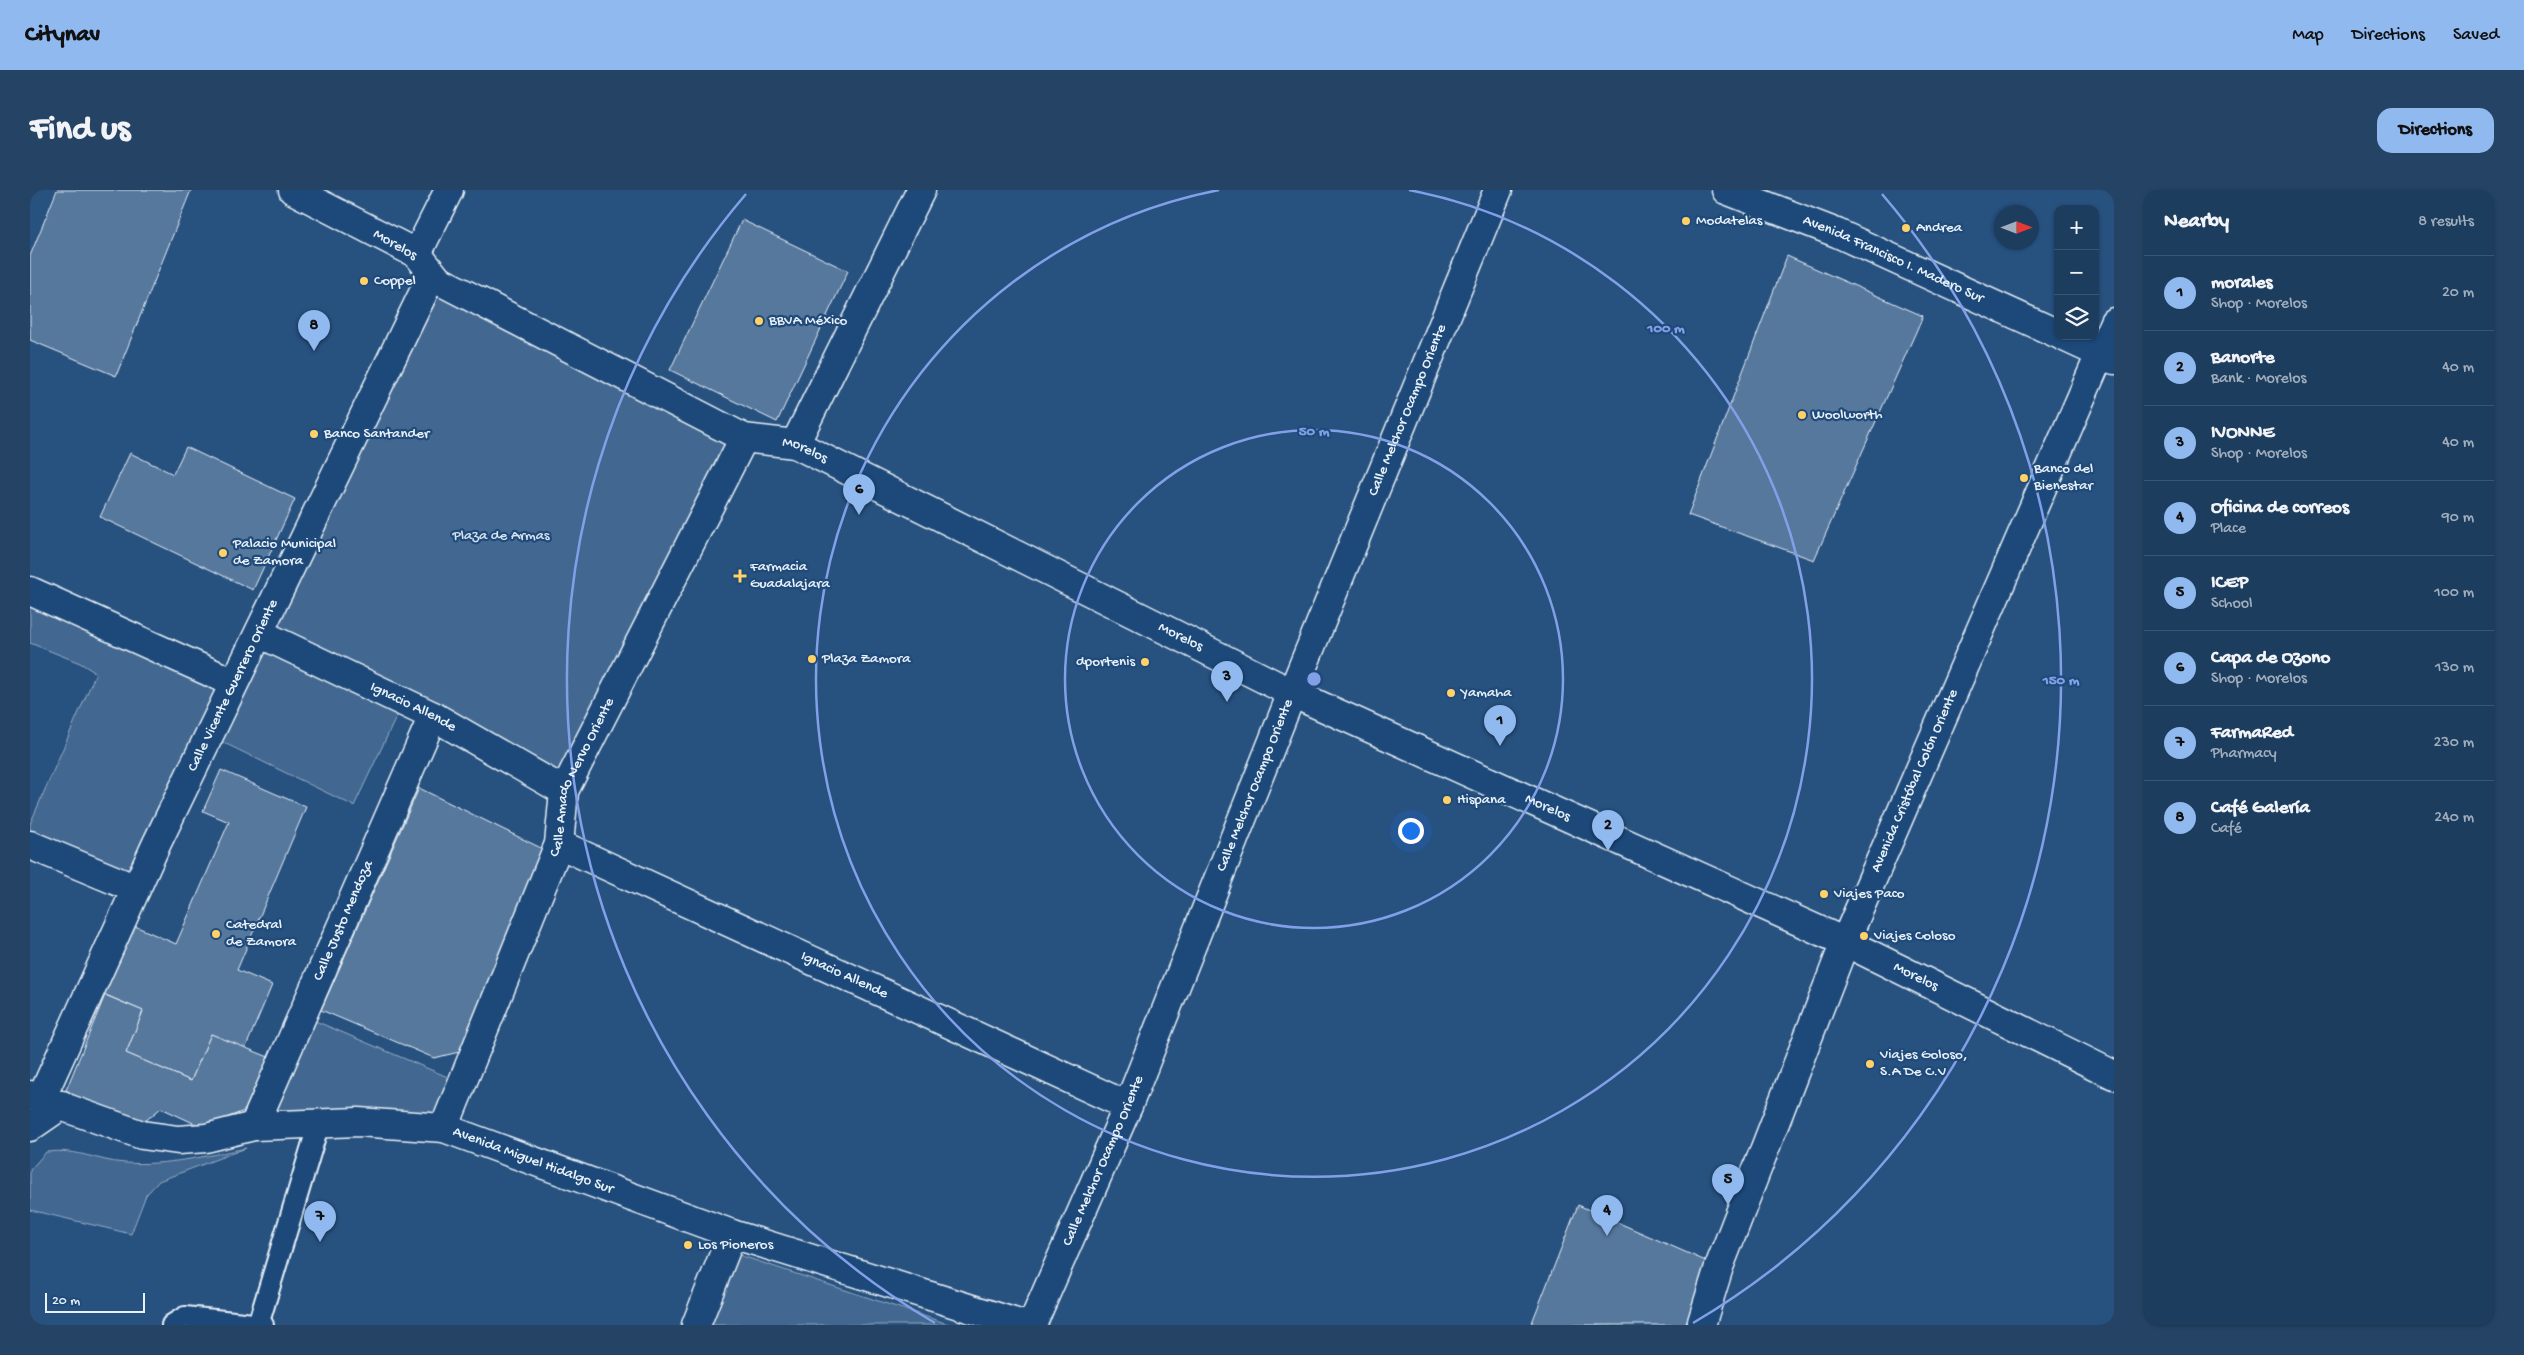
<!DOCTYPE html>
<meta charset="utf-8">
<style>
body{margin:0;font-family:"Gochi Hand",sans-serif;background:#254465;color:#f1f3f6}
.controls{position:absolute;right:15px;top:15px;display:grid;overflow:hidden;border-radius:10px;box-shadow:0 1px 4px #0004}
.controls button{width:45px;height:45px;display:grid;place-items:center;padding:0;border:0;border-bottom:1px solid #3b5674;background:#1d3d5f;color:#f1f3f6;font:25px sans-serif}
.compass{position:absolute;left:1964px;top:15px;width:45px;height:45px;border-radius:50%;background:#1d3d5f;box-shadow:0 1px 4px #0004;rotate:90deg}
.scale{position:absolute;left:15px;bottom:12px;width:100px;box-sizing:border-box;padding-left:5px;border:2px solid #e8f1f8;border-top:0;font-size:14px;line-height:18px;white-space:nowrap;color:#e8f1f8;-webkit-text-stroke:4px #1f4a7a;paint-order:stroke}
.you{position:absolute;left:1380px;top:640px;width:18px;height:18px;margin:-12px;border:4px solid #fff;border-radius:50%;background:#1a73e8;box-shadow:0 0 0 8px #1a73e833}
.badge{display:grid;place-items:center;width:32px;height:32px;border-radius:50%;background:#90b9f0;color:#111;font-size:16px;font-weight:700}
.pin{position:absolute;translate:-50% -41px;filter:drop-shadow(0 1px 2px #0008)}
.pin::after{content:'';position:absolute;top:26px;width:18px;height:15px;background:inherit;clip-path:polygon(0 0,100% 0,50% 100%)}
.list{margin:0;padding:0;list-style:none}
h2{display:flex;justify-content:space-between;align-items:center;height:65px;margin:0;padding:0 20px;font-size:21px}
h2 small{font-size:16px;font-weight:400;color:#a0aebd}
.list li{display:grid;grid-template-columns:32px 1fr auto;gap:15px;align-items:center;box-sizing:border-box;height:75px;padding:0 20px;border-top:1px solid #3b5674}
.list b{display:block;font-size:19px;white-space:nowrap}
.list p{margin:0;font-size:16px;white-space:nowrap;color:#a0aebd}
.list em{font-size:16px;font-style:normal;color:#a0aebd}
.icon{flex:none;width:28px;height:28px;fill:none;stroke:currentColor;stroke-width:2;stroke-linecap:round;stroke-linejoin:round}
.map{position:relative;flex:none;width:2084px;height:1135px;overflow:hidden;border-radius:15px}
header{display:flex;align-items:center;gap:30px;box-sizing:border-box;height:70px;padding:0 25px;background:#90b9f0;color:#111}
header strong{font-size:24px}
nav{display:flex;gap:28px;margin-inline-start:auto;font-size:18px}
.intro{display:flex;align-items:center;justify-content:space-between;box-sizing:border-box;height:120px;padding:0 30px}
h1{margin:0;font-size:35px}
.button{padding:12px 22px;border-radius:15px;background:#90b9f0;color:#111;font-size:18px;font-weight:700}
main{display:flex;gap:30px;padding:0 30px}
aside{flex:1;background:#1d3d5f;border-radius:15px;box-shadow:0 1px 4px #0004}
.map>svg:first-child{display:block}
.green{fill:#436891;stroke:#96acc4}
.building{fill:#57789d;stroke:#e8f1f8}
.lines{fill:none;stroke-linecap:round;stroke-linejoin:round}
.service-casing{stroke:#e8f1f8;stroke-width:24}
.pedestrian-casing{stroke:#e8f1f8;stroke-width:31}
.minor-casing{stroke:#e8f1f8;stroke-width:31}
.tertiary-casing{stroke:#e8f1f8;stroke-width:31}
.primary-casing{stroke:#e8f1f8;stroke-width:31}
.service{stroke:#1f4a7a;stroke-width:20}
.pedestrian{stroke:#1f4a7a;stroke-width:28}
.minor{stroke:#1f4a7a;stroke-width:28}
.tertiary{stroke:#1f4a7a;stroke-width:28}
.primary{stroke:#1f4a7a;stroke-width:28}
.ring{fill:none;stroke:#82a0e8;stroke-width:2.5}
.poi-dot{fill:#ffd166;stroke:#1f4a7a;stroke-width:2}
.labels{text-anchor:middle;dominant-baseline:central;stroke-width:4.5;stroke-linejoin:round;paint-order:stroke}
.poi-label{font-size:15px;fill:#e8f1f8;stroke:#1f4a7a;text-anchor:start}
.street-label{font-size:15px;fill:#e8f1f8;stroke:#1f4a7a}
.park-label{font-size:15px;fill:#d8e3ee;stroke:#1f4a7a}
.centre{fill:#82a0e8;stroke:#1f4a7a;stroke-width:2.5}
.ring-label{font-size:15px;text-anchor:middle;font-weight:bold;fill:#82a0e8;stroke:#1f4a7a;stroke-width:4.5;stroke-linejoin:round;paint-order:stroke}
</style>
<header>
<strong>Citynav</strong>
<nav><a>Map</a><a>Directions</a><a>Saved</a></nav>
</header>
<div class="intro"><h1>Find us</h1><a class="button">Directions</a></div>
<main>
<div class="map">
<svg width="2084" height="1135" viewBox="0 0 2084 1135">
<rect width="100%" height="100%" fill="#27517f"/>
<filter id="ink" filterUnits="userSpaceOnUse"><feTurbulence type="fractalNoise" baseFrequency=".02" numOctaves="2"/><feDisplacementMap in="SourceGraphic" scale="10" xChannelSelector="R" yChannelSelector="G"/><feConvolveMatrix kernelMatrix="1 2 1 2 8 2 1 2 1" color-interpolation-filters="sRGB"/></filter>
<g filter="url(#ink)">
<g class="green">
<path d="M 408,90 L 714,248 L 534,601 L 371,517 L 324,616 L 186,549 L 229,443 Z"/>
<path d="M 0,401 L 195,489 L 96,694 L 0,655 L 0,634 L 66,483 L 50,473 L 0,453 Z"/>
<path d="M 271,825 L 432,893 L 414,938 L 224,936 Z"/>
<path d="M 216,958 L 129,991 L 116,1005 L 101,1044 L 0,1020 L 0,980 L 16,962 C 48,958 66,971 95,973 C 136,976 176,966 216,958 Z"/>
<path d="M 706,1064 L 921,1135 L 679,1135 Z"/>
</g>
<g class="building">
<path d="M 27,0 L 161,0 L 86,186 L 0,150 L 0,66 Z"/>
<path d="M 712,30 L 818,81 L 747,232 L 640,180 Z"/>
<path d="M 1757,66 L 1893,126 L 1784,370 L 1658,325 Z"/>
<path d="M 156,257 L 265,309 L 223,400 L 70,327 L 100,263 L 143,284 Z"/>
<path d="M 191,580 L 276,617 L 207,780 L 242,795 L 215,859 L 181,844 L 161,891 L 96,863 L 113,821 L 69,802 L 98,733 L 146,754 L 199,632 L 173,621 Z"/>
<path d="M 389,598 L 513,659 L 429,862 L 404,868 L 291,820 Z"/>
<path d="M 75,805 L 113,821 L 96,863 L 161,891 L 181,844 L 246,870 L 214,921 L 172,937 L 131,918 L 109,936 L 32,910 Z"/>
<path d="M 1548,1015 L 1687,1076 L 1668,1135 L 1501,1135 Z"/>
</g>
<g class="lines">
<g class="service-casing">
<g id="service">
<path d="M 142,1135 L 155,1127 L 233,1135"/>
<path d="M 228,1135 L 289,933"/>
</g>
</g>
<g class="pedestrian-casing">
<g id="pedestrian">
<path d="M 0,401 L 204,493"/>
<path id="s1" d="M 229,443 L 403,526 L 534,601"/>
<path id="s2" d="M 529,654 L 1098,916"/>
<path d="M 0,655 L 106,699"/>
<path id="s3" d="M 11,909 L 126,655 L 402,85"/>
<path id="s4" d="M 224,936 L 403,526"/>
<path id="s5" d="M 414,938 L 529,654 L 534,601 L 714,248"/>
</g>
</g>
<g class="minor-casing">
<g id="minor">
<path d="M 387,64 L 419,0"/>
<path d="M 765,254 L 891,0"/>
<path id="s6" d="M 0,905 L 112,945 L 148,950 L 176,948 L 224,936 L 328,932 L 414,938 L 702,1044 L 993,1135"/>
<path d="M 0,937 L 32,915"/>
<path d="M 666,1135 L 702,1044"/>
<path id="s7" d="M 1002,1135 L 1098,916 L 1262,503 L 1468,0"/>
<path id="s8" d="M 1671,1135 L 1689,1077 L 1815,752 L 2084,132"/>
</g>
</g>
<g class="tertiary-casing">
<g id="tertiary">
<path id="s9" d="M 263,0 L 387,64 L 408,90 L 714,248 L 765,254 L 1262,503 L 1815,752 L 2084,885"/>
</g>
</g>
<g class="primary-casing">
<g id="primary">
<path id="s10" d="M 1696,0 L 1807,43 L 2028,144"/>
<path d="M 2032,146 L 2084,170"/>
</g>
</g>
<use href="#service" class="service"/>
<use href="#pedestrian" class="pedestrian"/>
<use href="#minor" class="minor"/>
<use href="#tertiary" class="tertiary"/>
<use href="#primary" class="primary"/>
</g>
</g>
<g class="ring">
<circle cx="1284" cy="489" r="249"/>
<path d="M1379 0A498 498 0 1 1 1189 0"/>
<path d="M905 1133A747 747 0 0 1 716 4M1852 4A747 747 0 0 1 1663 1133"/>
</g>
<g class="poi-dot">
<circle cx="1656" cy="31" r="5"/>
<circle cx="1876" cy="38" r="5"/>
<circle cx="334" cy="91" r="5"/>
<circle cx="729" cy="131" r="5"/>
<circle cx="1772" cy="225" r="5"/>
<circle cx="284" cy="244" r="5"/>
<circle cx="1994" cy="288" r="5"/>
<circle cx="193" cy="363" r="5"/>
<path d="M707.5 378.5h5v5h5v5h-5v5h-5v-5h-5v-5h5z"/>
<circle cx="782" cy="469" r="5"/>
<circle cx="1115" cy="472" r="5"/>
<circle cx="1421" cy="503" r="5"/>
<circle cx="1417" cy="610" r="5"/>
<circle cx="1794" cy="704" r="5"/>
<circle cx="186" cy="744" r="5"/>
<circle cx="1834" cy="746" r="5"/>
<circle cx="1840" cy="874" r="5"/>
<circle cx="658" cy="1055" r="5"/>
</g>
<g class="labels">
<g class="poi-label">
<text x="1666" y="31">Modatelas</text>
<text x="1886" y="38">Andrea</text>
<text x="344" y="91">Coppel</text>
<text x="739" y="131">BBVA México</text>
<text x="1782" y="225">Woolworth</text>
<text x="294" y="244">Banco Santander</text>
<text x="2004" y="279">Banco del<tspan x="2004" dy="17">Bienestar</tspan></text>
<text x="203" y="354">Palacio Municipal<tspan x="203" dy="17">de Zamora</tspan></text>
<text x="720" y="377">Farmacia<tspan x="720" dy="17">Guadalajara</tspan></text>
<text x="792" y="469">Plaza Zamora</text>
<text x="1105" y="472" text-anchor="end">dportenis</text>
<text x="1431" y="503">Yamaha</text>
<text x="1427" y="610">Hispana</text>
<text x="1804" y="704">Viajes Paco</text>
<text x="196" y="735">Catedral<tspan x="196" dy="17">de Zamora</tspan></text>
<text x="1844" y="746">Viajes Coloso</text>
<text x="1850" y="865">Viajes Goloso,<tspan x="1850" dy="17">S.A De C.V</tspan></text>
<text x="668" y="1055">Los Pioneros</text>
</g>
<g class="street-label">
<text transform="translate(365 55) rotate(30)">Morelos</text>
<text stroke="none"><textPath href="#s10" startOffset="181">Avenida Francisco I. Madero Sur</textPath></text>
<text stroke="none"><textPath href="#s7" startOffset="989">Calle Melchor Ocampo Oriente</textPath></text>
<text stroke="none"><textPath href="#s9" startOffset="580">Morelos</textPath></text>
<text stroke="none"><textPath href="#s9" startOffset="1000">Morelos</textPath></text>
<text stroke="none"><textPath href="#s3" startOffset="456">Calle Vicente Guerrero Oriente</textPath></text>
<text stroke="none"><textPath href="#s1" startOffset="171">Ignacio Allende</textPath></text>
<text stroke="none"><textPath href="#s5" startOffset="378">Calle Amado Nervo Oriente</textPath></text>
<text stroke="none"><textPath href="#s8" startOffset="585">Avenida Cristóbal Colón Oriente</textPath></text>
<text stroke="none"><textPath href="#s7" startOffset="584">Calle Melchor Ocampo Oriente</textPath></text>
<text stroke="none"><textPath href="#s9" startOffset="1405">Morelos</textPath></text>
<text stroke="none"><textPath href="#s4" startOffset="224">Calle Justo Mendoza</textPath></text>
<text stroke="none"><textPath href="#s2" startOffset="314">Ignacio Allende</textPath></text>
<text stroke="none"><textPath href="#s9" startOffset="1810">Morelos</textPath></text>
<text stroke="none"><textPath href="#s6" startOffset="518">Avenida Miguel Hidalgo Sur</textPath></text>
<text stroke="none"><textPath href="#s7" startOffset="179">Calle Melchor Ocampo Oriente</textPath></text>
</g>
<g class="park-label">
<text x="471" y="346">Plaza de Armas</text>
</g>
</g>
<circle cx="1284" cy="489" r="8" class="centre"/>
<g class="ring-label">
<text x="1636" y="142">100 m</text>
<text x="1284" y="245">50 m</text>
<text x="2031" y="494">150 m</text>
</g>
</svg>
<div class="controls">
<button>+</button>
<button>−</button>
<button><svg class="icon" aria-label="layers" viewBox="0 0 24 24"><path d="M12 4l9 5-9 5-9-5zM3 14l9 5 9-5"/></svg></button>
</div>
<svg class="compass" viewBox="-18 -18 36 36"><path d="M0-13l5 13h-10z" fill="#e53935"/><path d="M0 13l5-13h-10z" fill="#a0aebd"/></svg>
<div class="scale">20 m</div>
<div class="you"></div>
<div class="pin badge" style="left:1470px;top:556px">1</div>
<div class="pin badge" style="left:1578px;top:661px">2</div>
<div class="pin badge" style="left:1197px;top:512px">3</div>
<div class="pin badge" style="left:1577px;top:1046px">4</div>
<div class="pin badge" style="left:1698px;top:1015px">5</div>
<div class="pin badge" style="left:829px;top:325px">6</div>
<div class="pin badge" style="left:290px;top:1052px">7</div>
<div class="pin badge" style="left:284px;top:161px">8</div>
</div>
<aside>
<h2>Nearby<small>8 results</small></h2>
<ul class="list">
<li><span class="badge">1</span><div><b>morales</b><p>Shop · Morelos</p></div><em>20 m</em></li>
<li><span class="badge">2</span><div><b>Banorte</b><p>Bank · Morelos</p></div><em>40 m</em></li>
<li><span class="badge">3</span><div><b>IVONNE</b><p>Shop · Morelos</p></div><em>40 m</em></li>
<li><span class="badge">4</span><div><b>Oficina de correos</b><p>Place</p></div><em>90 m</em></li>
<li><span class="badge">5</span><div><b>ICEP</b><p>School</p></div><em>100 m</em></li>
<li><span class="badge">6</span><div><b>Capa de Ozono</b><p>Shop · Morelos</p></div><em>130 m</em></li>
<li><span class="badge">7</span><div><b>FarmaRed</b><p>Pharmacy</p></div><em>230 m</em></li>
<li><span class="badge">8</span><div><b>Café Galería</b><p>Café</p></div><em>240 m</em></li>
</ul>
</aside>
</main>
